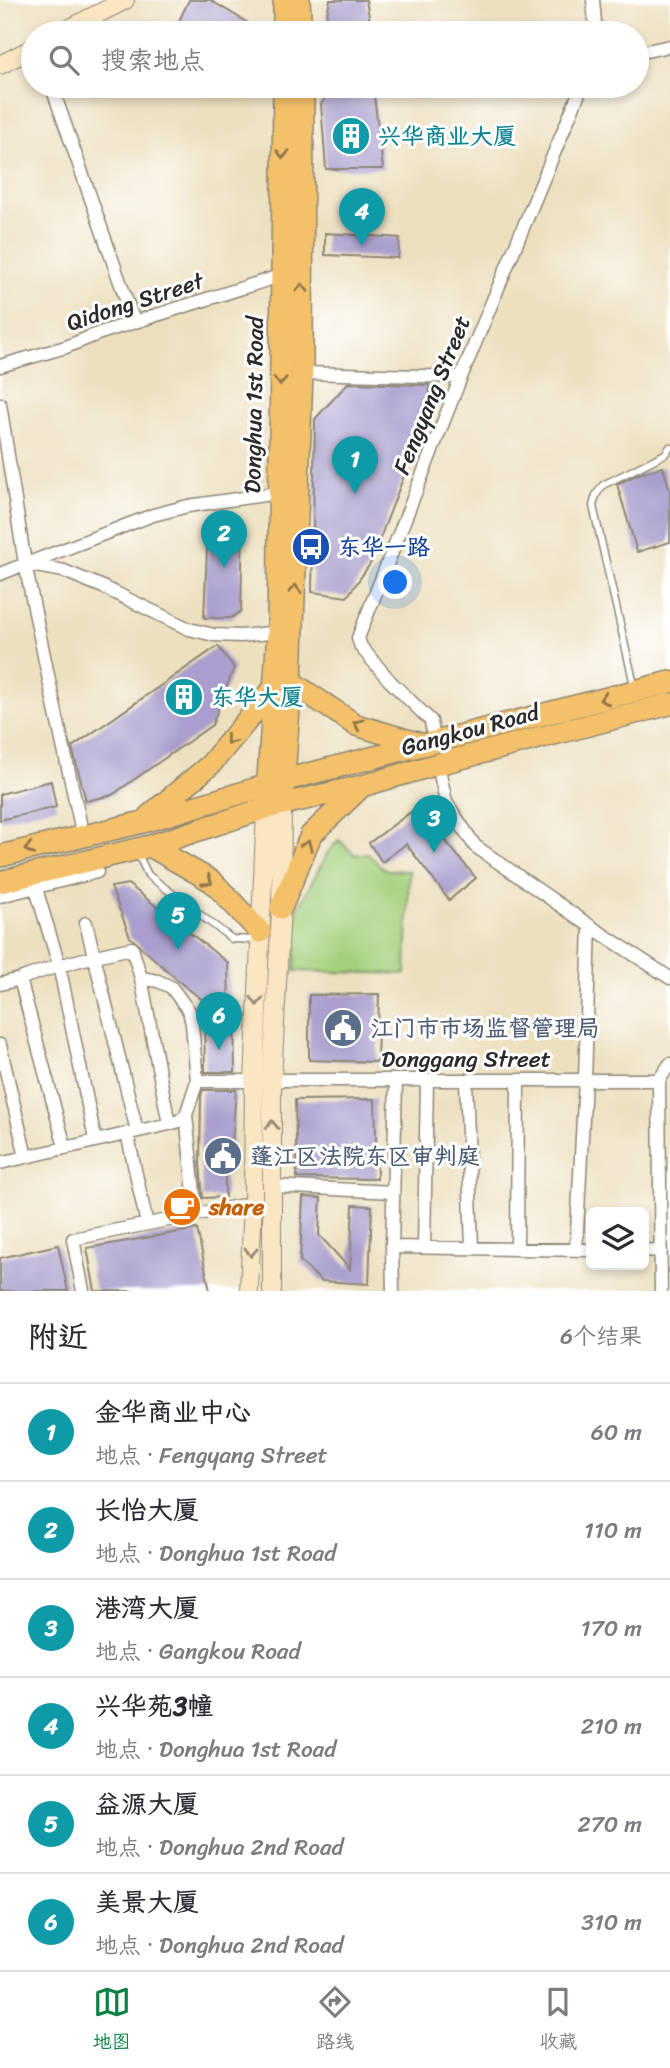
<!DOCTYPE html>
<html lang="zh">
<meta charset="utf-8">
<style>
body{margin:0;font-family:Sriracha,"LXGW WenKai TC",sans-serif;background:#f2f2f3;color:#2b2b33}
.controls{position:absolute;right:21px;bottom:21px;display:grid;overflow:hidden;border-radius:10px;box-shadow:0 4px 10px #0003}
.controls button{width:63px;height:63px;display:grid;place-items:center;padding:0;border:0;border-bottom:2px solid #e1e1e2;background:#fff;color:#2b2b33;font:35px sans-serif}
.you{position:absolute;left:396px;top:583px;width:24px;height:24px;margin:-18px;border:5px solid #fff;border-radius:50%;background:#1a73e8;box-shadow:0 0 0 10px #1a73e833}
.badge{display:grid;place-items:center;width:46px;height:46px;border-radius:50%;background:#0b8043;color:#fff;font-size:23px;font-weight:700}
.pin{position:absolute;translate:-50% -58px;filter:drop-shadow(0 2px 4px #0008)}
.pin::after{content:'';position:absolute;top:37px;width:24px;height:21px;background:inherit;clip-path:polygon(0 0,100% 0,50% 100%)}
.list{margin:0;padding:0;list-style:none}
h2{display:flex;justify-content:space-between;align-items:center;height:91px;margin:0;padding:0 28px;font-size:30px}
h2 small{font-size:23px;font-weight:400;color:#7c7c81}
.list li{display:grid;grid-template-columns:46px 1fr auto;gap:21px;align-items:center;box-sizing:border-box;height:98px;padding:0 28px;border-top:2px solid #e1e1e2}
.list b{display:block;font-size:26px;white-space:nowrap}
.list p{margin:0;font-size:23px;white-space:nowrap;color:#7c7c81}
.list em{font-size:23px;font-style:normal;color:#7c7c81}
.icon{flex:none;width:38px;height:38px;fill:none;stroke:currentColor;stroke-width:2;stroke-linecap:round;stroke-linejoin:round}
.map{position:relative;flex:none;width:670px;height:1291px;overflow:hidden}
.search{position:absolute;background:#fff;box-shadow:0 4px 10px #0003;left:21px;right:21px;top:21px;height:77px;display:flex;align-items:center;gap:18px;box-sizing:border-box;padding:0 24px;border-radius:38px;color:#7c7c81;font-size:26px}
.sheet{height:679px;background:#fff}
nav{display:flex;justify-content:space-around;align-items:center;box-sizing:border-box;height:98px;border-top:2px solid #e1e1e2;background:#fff;font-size:19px;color:#7c7c81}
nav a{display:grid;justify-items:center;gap:4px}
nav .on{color:#0b8043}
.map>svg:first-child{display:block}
.green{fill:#a4d07d;stroke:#687e54;stroke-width:2}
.building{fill:#a99ecd}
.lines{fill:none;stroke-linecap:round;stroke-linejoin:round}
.lane-casing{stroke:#8c8675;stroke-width:9}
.street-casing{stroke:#8c8675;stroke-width:15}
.secondary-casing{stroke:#8c8675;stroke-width:20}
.primary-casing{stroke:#8c8675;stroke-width:24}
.lane{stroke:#fff;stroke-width:6}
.street{stroke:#fff;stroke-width:12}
.secondary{stroke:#fbe6c3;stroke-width:18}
.primary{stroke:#f4c16a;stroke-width:21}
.oneway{stroke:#90764a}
.oneway2{stroke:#938877}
.labels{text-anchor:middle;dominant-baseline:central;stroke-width:6;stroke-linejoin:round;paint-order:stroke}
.culture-label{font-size:23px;font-weight:bold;fill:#0d838f;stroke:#fff;text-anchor:start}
.street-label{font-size:23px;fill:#2b2b2b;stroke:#fff}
.transit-label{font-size:23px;font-weight:bold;fill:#164399;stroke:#fff;text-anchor:start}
.service-label{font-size:23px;font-weight:bold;fill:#4e5e75;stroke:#fff;text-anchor:start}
.food-label{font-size:23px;font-weight:bold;fill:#c56008;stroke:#fff;text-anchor:start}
</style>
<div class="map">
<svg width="670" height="1291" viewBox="0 0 670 1291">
<rect width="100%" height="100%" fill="#fff"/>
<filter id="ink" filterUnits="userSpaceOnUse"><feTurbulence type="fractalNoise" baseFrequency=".0143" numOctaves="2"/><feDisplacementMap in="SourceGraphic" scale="14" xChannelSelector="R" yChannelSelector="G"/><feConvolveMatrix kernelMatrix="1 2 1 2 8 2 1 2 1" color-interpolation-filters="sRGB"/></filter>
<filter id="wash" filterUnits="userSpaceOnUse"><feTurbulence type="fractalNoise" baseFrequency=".00686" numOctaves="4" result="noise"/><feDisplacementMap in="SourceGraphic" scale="28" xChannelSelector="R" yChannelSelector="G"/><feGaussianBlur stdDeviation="1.57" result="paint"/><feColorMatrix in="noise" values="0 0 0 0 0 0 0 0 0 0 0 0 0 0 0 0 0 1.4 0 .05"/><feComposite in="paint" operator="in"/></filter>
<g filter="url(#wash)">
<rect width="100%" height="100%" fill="#ede0bf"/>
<path class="green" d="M339 840 355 855 367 853 385 870 409 871 406 974 295 971 297 910 328 852Z"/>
<g id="blocks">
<path class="building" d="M189 0H210L248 23 254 33H191L177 25Z
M330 0H366L372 33H323Z
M373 87 383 169H326L321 104 329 92Z
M325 233 400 238 398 258 325 255Z
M348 383 429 385 431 399 424 424 370 564 347 597 312 592 315 419Z
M663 467 670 491V542L637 552 617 484 638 474Z
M243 523 241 611 231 618H204L208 525Z
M218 646 234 668 212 725 112 795 86 801 72 747Z
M51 781 56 807 0 820V794Z
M415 809 422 812 476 878 449 900 406 844 382 862 369 843Z
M128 884 228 963 229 1014H234L235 1072H205L204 1017 222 1015 182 984 130 937 111 887Z
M379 994 377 1062 309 1060V995Z
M203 1090H236L230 1174H225V1197L203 1198 200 1164 201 1096Z
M375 1099 377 1179 297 1178 295 1100Z
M303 1197 321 1198 319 1235 350 1269 353 1205 372 1206 369 1284 321 1281 300 1261Z
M197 1229 210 1291H95L87 1248Z
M58 1245 68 1291H0V1258Z"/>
</g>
</g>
<g filter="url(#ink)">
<use href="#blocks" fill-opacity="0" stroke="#8c8675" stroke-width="2"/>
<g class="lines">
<g class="lane-casing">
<path id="lane" d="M635 689 593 506 596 495 603 485 665 454 670 447
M137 852 148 875 232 939 258 940"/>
</g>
<g class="street-casing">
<path id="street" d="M593 0 596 33
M637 53 670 46
M54 93 134 322
M0 366 66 347 100 333 283 275
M302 373 461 377
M0 404 25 564 55 709 83 836
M26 564 153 515 188 506 278 493
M0 574 25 564 64 571 103 587 189 629 214 635 241 636 278 632
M434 742 431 721 390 681 361 647 358 638 461 377 582 86
M438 764 446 802 475 846 590 926 670 978
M36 889 59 965 95 1139
M0 896 97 872
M86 923 137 1131
M0 984 20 979
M0 1045 26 1157
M272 1080H659
M396 1080 392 1247 591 1250
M466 1080 472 1248
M197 1081H254
M186 1115 196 1213
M127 1133 147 1224
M65 1147 20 979C57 965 93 956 132 948L141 978 169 1124
M0 1163 169 1124 179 1121 186 1115 197 1081 192 1024 189 1011 171 987 158 981 141 978
M272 1186 393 1192
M392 1247 393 1291
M424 1247 427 1080
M517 1249 518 1080
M576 1250 585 1080 590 926
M644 1250 661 1251
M83 1291 73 1239 253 1203
M661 1291 659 1080 670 1064"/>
</g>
<g class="secondary-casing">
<path id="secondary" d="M61 33 125 0
M0 65 33 48
M249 1291 253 1203 254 1081 266 808
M272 1291V1080L281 908 282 804"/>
</g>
<g class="primary-casing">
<path id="primary" d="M299 0 301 33
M284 33V0
M291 682 356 725 421 744
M282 804 291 682 302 373 303 86
M266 808 278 632 284 86
M149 816 210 765 274 688
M150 846 213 882 260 932
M0 856 143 822 285 780 670 682
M0 882 150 846 266 808 362 786 438 764 670 704
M281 908 311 835 361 787"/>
</g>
<use href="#lane" class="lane"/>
<use href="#street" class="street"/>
<use href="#secondary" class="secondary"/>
<use href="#primary" class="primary"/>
</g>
<defs><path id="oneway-chevron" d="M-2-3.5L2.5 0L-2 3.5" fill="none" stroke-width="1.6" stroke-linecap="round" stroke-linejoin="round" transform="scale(1.75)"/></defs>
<g class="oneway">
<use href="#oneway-chevron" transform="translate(283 154) rotate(90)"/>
<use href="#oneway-chevron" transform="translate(302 288) rotate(-90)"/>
<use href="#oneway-chevron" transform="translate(280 381) rotate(91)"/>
<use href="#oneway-chevron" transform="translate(295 589) rotate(-88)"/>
<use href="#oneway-chevron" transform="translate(604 699) rotate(166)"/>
<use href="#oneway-chevron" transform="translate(358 724) rotate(-156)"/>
<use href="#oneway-chevron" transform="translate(230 740) rotate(130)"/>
<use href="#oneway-chevron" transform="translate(307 845) rotate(-66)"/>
<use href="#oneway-chevron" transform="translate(29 849) rotate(166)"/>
<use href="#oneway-chevron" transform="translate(208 881) rotate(35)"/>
</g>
<g class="oneway2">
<use href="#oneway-chevron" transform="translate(257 1001) rotate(92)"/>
<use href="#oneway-chevron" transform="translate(272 1125) rotate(-90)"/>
<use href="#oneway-chevron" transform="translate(251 1252) rotate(93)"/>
</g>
</g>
<defs>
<g id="building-disc" transform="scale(2.0125)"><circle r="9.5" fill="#0f9aa8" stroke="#fff"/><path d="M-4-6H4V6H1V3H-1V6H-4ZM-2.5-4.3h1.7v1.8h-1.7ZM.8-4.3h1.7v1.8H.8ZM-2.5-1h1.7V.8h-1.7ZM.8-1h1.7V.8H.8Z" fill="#fff"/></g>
<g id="bus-disc" transform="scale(2.0125)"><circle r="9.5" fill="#1a4fb4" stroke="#fff"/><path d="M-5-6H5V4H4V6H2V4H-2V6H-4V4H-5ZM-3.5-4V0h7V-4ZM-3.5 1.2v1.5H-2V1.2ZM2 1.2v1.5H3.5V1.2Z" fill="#fff"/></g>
<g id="civic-disc" transform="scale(2.0125)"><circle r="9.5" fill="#5c6f8a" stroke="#fff"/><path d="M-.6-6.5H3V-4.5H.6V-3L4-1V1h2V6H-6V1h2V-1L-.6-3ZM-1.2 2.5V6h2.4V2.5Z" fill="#fff"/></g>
<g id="cafe-disc" transform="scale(2.0125)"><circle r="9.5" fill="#e8710a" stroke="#fff"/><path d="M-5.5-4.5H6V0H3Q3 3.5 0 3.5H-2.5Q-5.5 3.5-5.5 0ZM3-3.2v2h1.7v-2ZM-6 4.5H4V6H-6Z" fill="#fff"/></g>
</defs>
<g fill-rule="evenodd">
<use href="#building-disc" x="351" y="136"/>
<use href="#bus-disc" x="311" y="547"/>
<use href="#building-disc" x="184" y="697"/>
<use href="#civic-disc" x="343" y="1028"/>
<use href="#civic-disc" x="223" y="1156"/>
<use href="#cafe-disc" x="182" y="1207"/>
</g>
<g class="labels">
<g class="culture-label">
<text x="378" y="136">兴华商业大厦</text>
<text x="211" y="697">东华大厦</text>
</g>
<g class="street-label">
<text transform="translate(135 302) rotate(-18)">Qidong Street</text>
<text transform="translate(432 395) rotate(-68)">Fengyang Street</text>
<text transform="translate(254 405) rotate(-89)">Donghua 1st Road</text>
<text transform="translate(470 730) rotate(-15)">Gangkou Road</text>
<text x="466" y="1059">Donggang Street</text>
</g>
<g class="transit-label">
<text x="338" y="547">东华一路</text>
</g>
<g class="service-label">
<text x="370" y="1028">江门市市场监督管理局</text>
<text x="250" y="1156">蓬江区法院东区审判庭</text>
</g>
<g class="food-label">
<text x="209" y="1207">share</text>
</g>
</g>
</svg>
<div class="controls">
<button><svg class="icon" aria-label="layers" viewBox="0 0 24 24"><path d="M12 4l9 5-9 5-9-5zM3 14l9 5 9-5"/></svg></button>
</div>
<div class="you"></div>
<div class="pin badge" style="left:355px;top:494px;background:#0f9aa8">1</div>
<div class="pin badge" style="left:224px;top:568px;background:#0f9aa8">2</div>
<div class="pin badge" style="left:434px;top:853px;background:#0f9aa8">3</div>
<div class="pin badge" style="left:362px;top:246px;background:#0f9aa8">4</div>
<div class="pin badge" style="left:178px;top:950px;background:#0f9aa8">5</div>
<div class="pin badge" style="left:219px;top:1050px;background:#0f9aa8">6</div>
<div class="search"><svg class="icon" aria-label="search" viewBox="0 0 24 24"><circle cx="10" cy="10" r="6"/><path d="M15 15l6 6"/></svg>搜索地点</div>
</div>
<section class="sheet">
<h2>附近<small>6个结果</small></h2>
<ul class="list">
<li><span class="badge" style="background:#0f9aa8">1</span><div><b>金华商业中心</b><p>地点 · Fengyang Street</p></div><em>60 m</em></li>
<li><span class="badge" style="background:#0f9aa8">2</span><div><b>长怡大厦</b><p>地点 · Donghua 1st Road</p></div><em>110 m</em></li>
<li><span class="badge" style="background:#0f9aa8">3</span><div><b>港湾大厦</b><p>地点 · Gangkou Road</p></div><em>170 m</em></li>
<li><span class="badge" style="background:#0f9aa8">4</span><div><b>兴华苑3幢</b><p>地点 · Donghua 1st Road</p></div><em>210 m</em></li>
<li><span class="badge" style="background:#0f9aa8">5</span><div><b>益源大厦</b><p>地点 · Donghua 2nd Road</p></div><em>270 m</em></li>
<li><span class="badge" style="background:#0f9aa8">6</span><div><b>美景大厦</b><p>地点 · Donghua 2nd Road</p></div><em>310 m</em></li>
</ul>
</section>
<nav>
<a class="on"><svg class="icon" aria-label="map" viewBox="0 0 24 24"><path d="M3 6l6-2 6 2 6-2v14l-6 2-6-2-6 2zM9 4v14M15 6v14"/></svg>地图</a>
<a><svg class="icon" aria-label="directions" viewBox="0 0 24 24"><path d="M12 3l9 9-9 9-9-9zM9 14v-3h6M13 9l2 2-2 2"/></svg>路线</a>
<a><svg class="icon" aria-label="saved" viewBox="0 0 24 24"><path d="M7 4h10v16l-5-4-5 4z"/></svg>收藏</a>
</nav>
